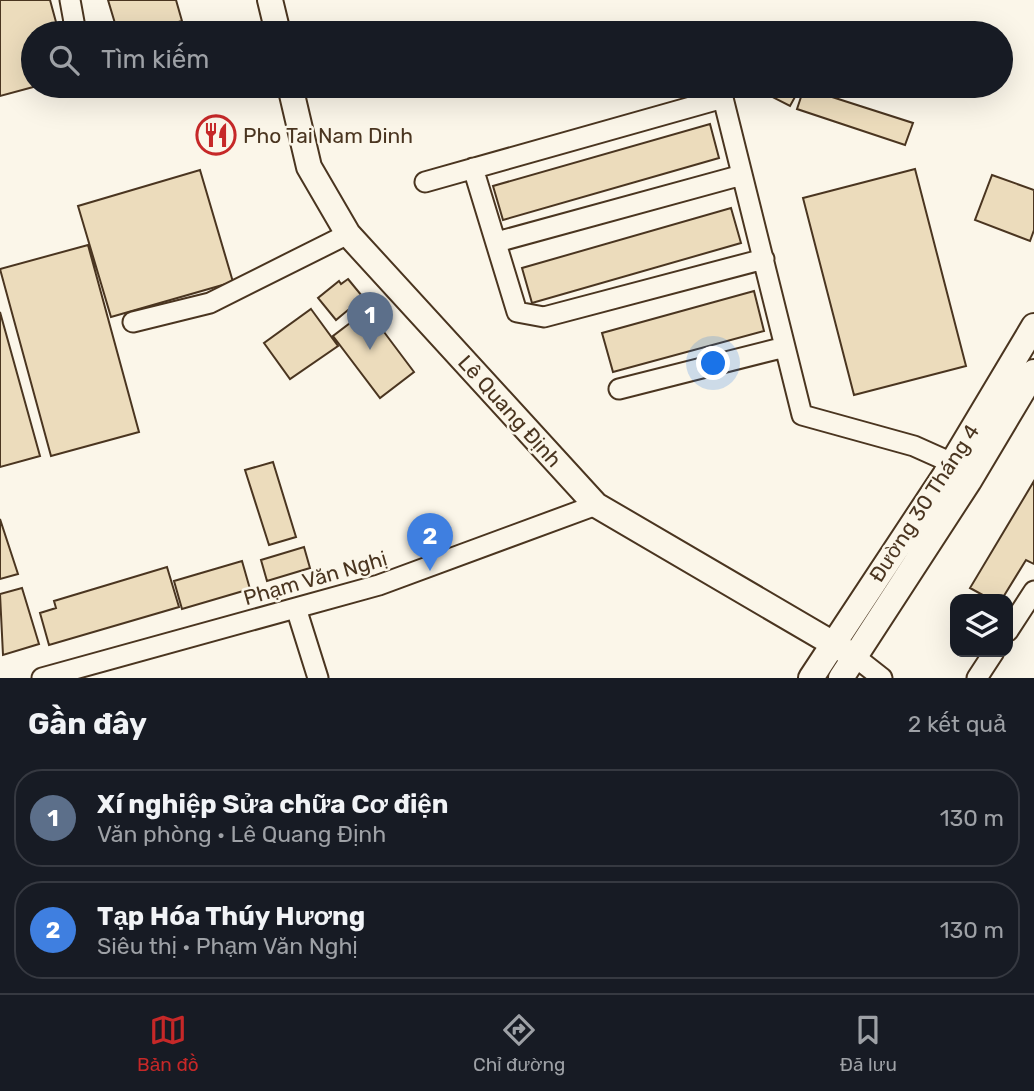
<!DOCTYPE html>
<html lang="vi">
<meta charset="utf-8">
<style>
body{margin:0;font-family:Rubik,sans-serif;background:#20242c;color:#f1f3f6}
.controls{position:absolute;right:21px;bottom:21px;display:grid;overflow:hidden;border-radius:14px;box-shadow:0 7px 28px #0002}
.controls button{width:63px;height:63px;display:grid;place-items:center;padding:0;border:0;border-bottom:2px solid #363941;background:#171b24;color:#f1f3f6;font:35px sans-serif}
.you{position:absolute;left:714px;top:364px;width:24px;height:24px;margin:-18px;border:5px solid #fff;border-radius:50%;background:#1a73e8;box-shadow:0 0 0 10px #1a73e833}
.badge{display:grid;place-items:center;width:46px;height:46px;border-radius:50%;background:#c62828;color:#fff;font-size:23px;font-weight:700}
.pin{position:absolute;translate:-50% -58px;filter:drop-shadow(0 2px 4px #0008)}
.pin::after{content:'';position:absolute;top:37px;width:24px;height:21px;background:inherit;clip-path:polygon(0 0,100% 0,50% 100%)}
.list{margin:0;padding:0;list-style:none}
h2{display:flex;justify-content:space-between;align-items:center;height:91px;margin:0;padding:0 28px;font-size:30px}
h2 small{font-size:23px;font-weight:400;color:#9ea1a6}
.list li{display:grid;grid-template-columns:46px 1fr auto;gap:21px;align-items:center;box-sizing:border-box;height:98px;margin:0 14px 14px;padding:0 14px;border:2px solid #363941;border-radius:28px}
.list b{display:block;font-size:26px;white-space:nowrap}
.list p{margin:0;font-size:23px;white-space:nowrap;color:#9ea1a6}
.list em{font-size:23px;font-style:normal;color:#9ea1a6}
.icon{flex:none;width:38px;height:38px;fill:none;stroke:currentColor;stroke-width:2;stroke-linecap:round;stroke-linejoin:round}
.map{position:relative;flex:none;width:1034px;height:678px;overflow:hidden}
.search{position:absolute;background:#171b24;box-shadow:0 7px 28px #0002;left:21px;right:21px;top:21px;height:77px;display:flex;align-items:center;gap:18px;box-sizing:border-box;padding:0 24px;border-radius:38px;color:#9ea1a6;font-size:26px}
.sheet{height:315px;background:#171b24}
nav{display:flex;justify-content:space-around;align-items:center;box-sizing:border-box;height:98px;border-top:2px solid #363941;background:#171b24;font-size:19px;color:#9ea1a6}
nav a{display:grid;justify-items:center;gap:4px}
nav .on{color:#c62828}
.map>svg:first-child{display:block}
.building{fill:#ecdcbc;stroke:#4a3520;stroke-width:2}
.lines{fill:none;stroke-linecap:round;stroke-linejoin:round}
.minor-casing{stroke:#4a3520;stroke-width:23}
.major-casing{stroke:#4a3520;stroke-width:28}
.minor{stroke:#fbf6e9;stroke-width:19}
.major{stroke:#fbf6e9;stroke-width:24}
.labels{text-anchor:middle;dominant-baseline:central;stroke-width:5;stroke-linejoin:round;paint-order:stroke}
.poi-label{font-size:21px;fill:#4a3520;stroke:#fbf6e9;text-anchor:start}
.street-label{font-size:21px;fill:#4a3520;stroke:#fbf6e9}
</style>
<div class="map">
<svg width="1034" height="678" viewBox="0 0 1034 678">
<rect width="100%" height="100%" fill="#fbf6e9"/>
<path class="building" d="M0 0H50L59 33H33V86H37L0 96Z
M108 0H176L182 21 142 32 139 24 117 30Z
M751 86H801L790 106Z
M804 88 913 123 905 145 797 109Z
M710 124 719 158 503 220 493 186Z
M915 169 966 366 854 395 803 198Z
M200 170 233 282 111 317 78 206Z
M992 175 1034 190V230L1030 241 975 220Z
M731 208 741 243 532 303 522 268Z
M88 245 139 432 51 456 0 269Z
M348 279 367 302 352 314 348 310 336 320 318 298 339 281 341 284Z
M754 291 764 331 613 372 602 333Z
M311 309 338 346 290 379 264 343Z
M0 312 40 456 0 467Z
M358 317 368 331 378 324 414 372 380 398 333 336Z
M273 462 296 537 269 545 245 470Z
M1034 481V564L1026 560 1002 599H990L970 588Z
M0 519 18 574 0 579Z
M304 547 310 568 267 581 261 560Z
M242 561 250 589 182 609 174 581Z
M167 567 179 607 49 645 40 613 56 608 54 601Z
M22 588 39 644 3 655 0 594Z"/>
<g class="lines">
<g class="minor-casing">
<path id="minor" d="M70 0 76 33
M473 168 517 312 544 317 764 259
M425 182 723 98 802 415 914 446 952 463
M497 242 742 175
M133 322 210 303 348 234
M619 389 785 347
M296 608 318 678
M1008 631 1034 591
M854 656 882 678
M42 678 379 585 596 505
M977 678 994 652"/>
</g>
<g class="major-casing">
<path id="major" d="M270 0 278 33
M290 86 309 167 348 234 596 505 854 656
M811 678 945 475 1034 326
M841 678 969 481 1034 372"/>
</g>
<use href="#minor" class="minor"/>
<use href="#major" class="major"/>
</g>
<defs>
<g id="restaurant-ring" transform="scale(2.0125)"><circle r="9.5" fill="#fbf6e9" stroke="#c62828" stroke-width="1.5"/><path d="M-5-6h1v4h1v-4h1v4h1v-4h1v5L-1.5 .5V6h-2V.5L-5-1ZM5-6V6H3V1.5H1.5Q1.5-4 5-6Z" fill="#c62828"/></g>
</defs>
<g fill-rule="evenodd">
<use href="#restaurant-ring" x="216" y="135"/>
</g>
<g class="labels">
<g class="poi-label">
<text x="243" y="135">Pho Tai Nam Dinh</text>
</g>
<g class="street-label">
<text transform="translate(510 411) rotate(48)">Lê Quang Định</text>
<text transform="translate(924 503) rotate(-57)">Đường 30 Tháng 4</text>
<text transform="translate(315 578) rotate(-16)">Phạm Văn Nghị</text>
</g>
</g>
</svg>
<div class="controls">
<button><svg class="icon" aria-label="layers" viewBox="0 0 24 24"><path d="M12 4l9 5-9 5-9-5zM3 14l9 5 9-5"/></svg></button>
</div>
<div class="you"></div>
<div class="pin badge" style="left:370px;top:350px;background:#5c6f8a">1</div>
<div class="pin badge" style="left:430px;top:571px;background:#3f7fe0">2</div>
<div class="search"><svg class="icon" aria-label="search" viewBox="0 0 24 24"><circle cx="10" cy="10" r="6"/><path d="M15 15l6 6"/></svg>Tìm kiếm</div>
</div>
<section class="sheet">
<h2>Gần đây<small>2 kết quả</small></h2>
<ul class="list">
<li><span class="badge" style="background:#5c6f8a">1</span><div><b>Xí nghiệp Sửa chữa Cơ điện</b><p>Văn phòng · Lê Quang Định</p></div><em>130 m</em></li>
<li><span class="badge" style="background:#3f7fe0">2</span><div><b>Tạp Hóa Thúy Hương</b><p>Siêu thị · Phạm Văn Nghị</p></div><em>130 m</em></li>
</ul>
</section>
<nav>
<a class="on"><svg class="icon" aria-label="map" viewBox="0 0 24 24"><path d="M3 6l6-2 6 2 6-2v14l-6 2-6-2-6 2zM9 4v14M15 6v14"/></svg>Bản đồ</a>
<a><svg class="icon" aria-label="directions" viewBox="0 0 24 24"><path d="M12 3l9 9-9 9-9-9zM9 14v-3h6M13 9l2 2-2 2"/></svg>Chỉ đường</a>
<a><svg class="icon" aria-label="saved" viewBox="0 0 24 24"><path d="M7 4h10v16l-5-4-5 4z"/></svg>Đã lưu</a>
</nav>
